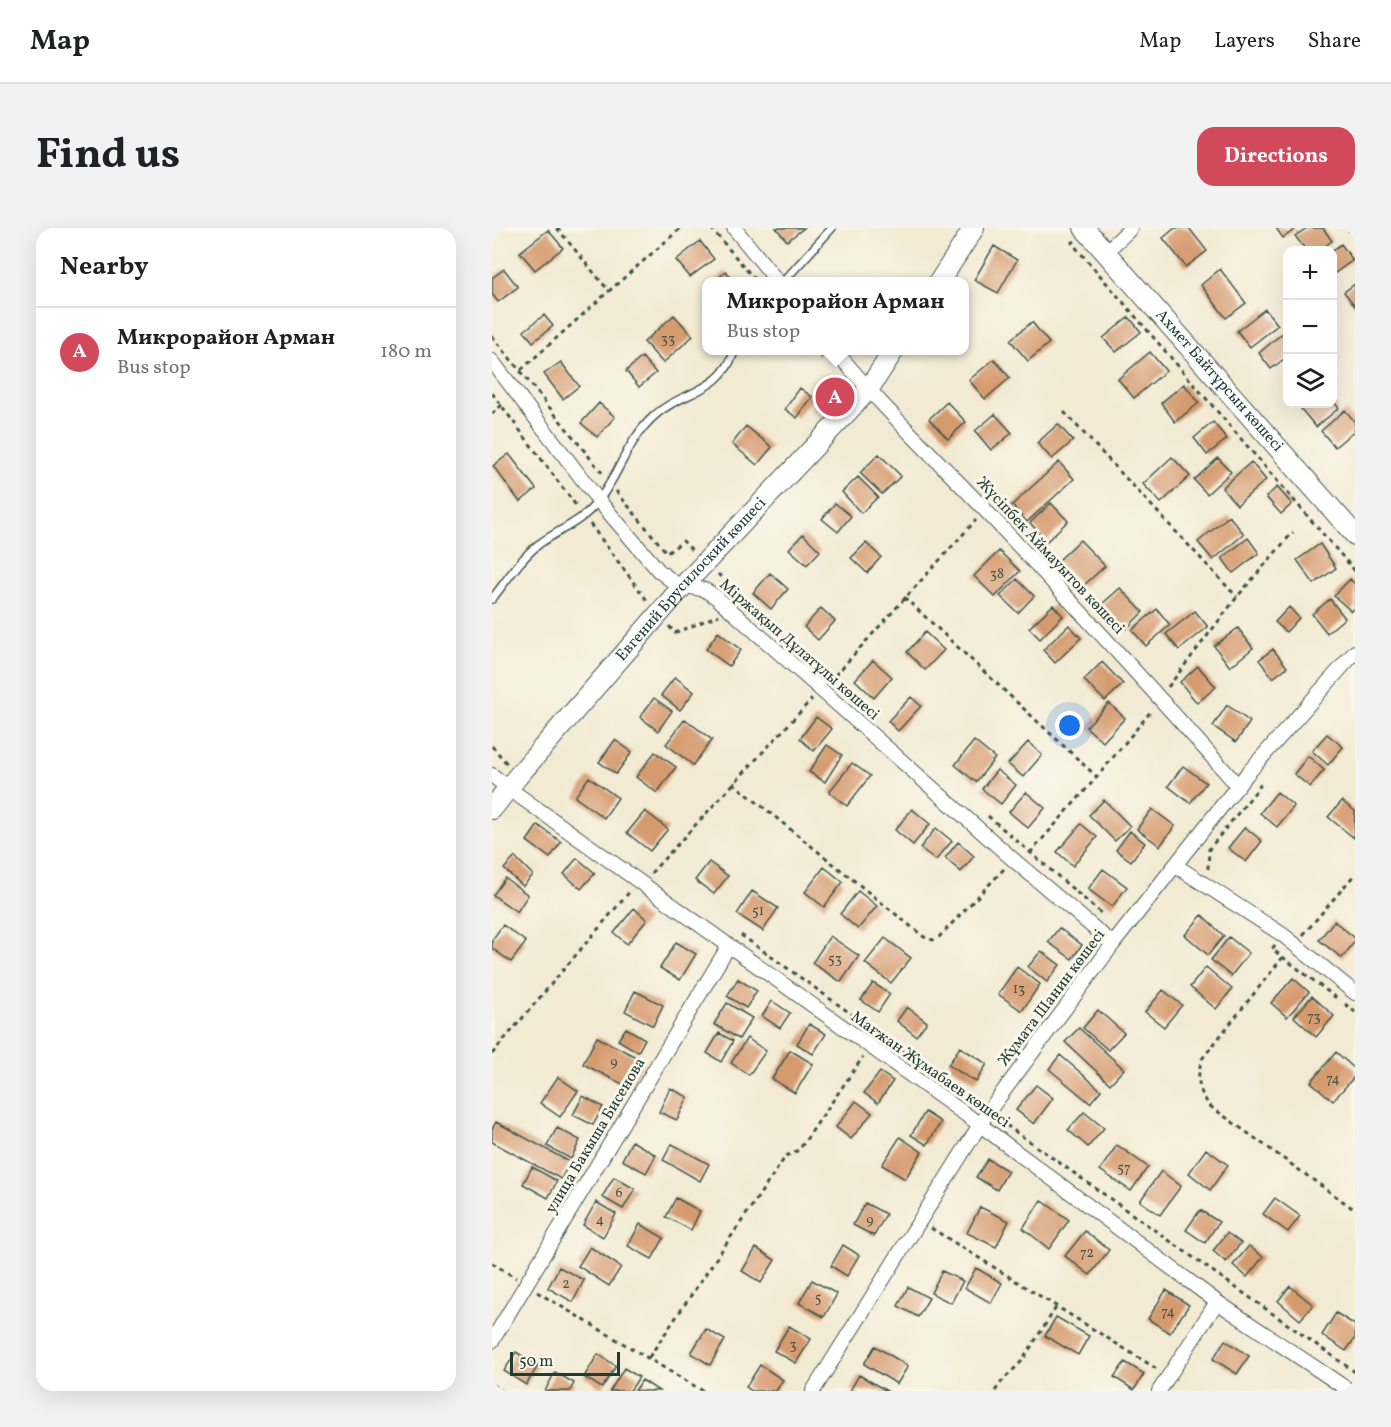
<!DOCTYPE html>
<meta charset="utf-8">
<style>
body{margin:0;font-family:Vollkorn,serif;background:#f2f2f2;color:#202124}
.controls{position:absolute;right:18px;top:18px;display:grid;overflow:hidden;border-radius:12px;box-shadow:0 6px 24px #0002}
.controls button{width:54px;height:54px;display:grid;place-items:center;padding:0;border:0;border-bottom:2px solid #e0e0e0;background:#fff;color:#202124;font:30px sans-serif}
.scale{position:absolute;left:18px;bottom:15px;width:110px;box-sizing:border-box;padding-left:6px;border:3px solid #1f3d34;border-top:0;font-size:16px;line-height:21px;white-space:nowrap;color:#1f3d34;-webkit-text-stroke:4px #fbf7ec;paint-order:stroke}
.you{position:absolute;left:578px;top:498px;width:21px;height:21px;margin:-15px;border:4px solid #fff;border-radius:50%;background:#1a73e8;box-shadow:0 0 0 9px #1a73e833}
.badge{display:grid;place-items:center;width:39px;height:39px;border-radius:50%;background:#d1495b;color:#fff;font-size:20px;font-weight:700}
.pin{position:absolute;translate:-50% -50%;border:3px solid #fff;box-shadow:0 2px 6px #0006}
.popup{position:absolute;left:210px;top:49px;width:267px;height:78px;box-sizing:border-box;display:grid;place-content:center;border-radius:12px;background:#fff;filter:drop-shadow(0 2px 4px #0005);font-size:20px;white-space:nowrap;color:#757577}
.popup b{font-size:22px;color:#202124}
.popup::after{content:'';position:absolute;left:50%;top:100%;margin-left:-12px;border:12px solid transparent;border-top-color:#fff}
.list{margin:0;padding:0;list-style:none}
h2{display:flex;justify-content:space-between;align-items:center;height:78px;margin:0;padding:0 24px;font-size:26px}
h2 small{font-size:20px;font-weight:400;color:#757577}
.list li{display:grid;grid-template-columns:39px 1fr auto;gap:18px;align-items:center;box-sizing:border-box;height:90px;padding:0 24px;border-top:2px solid #e0e0e0}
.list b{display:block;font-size:22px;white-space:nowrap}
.list p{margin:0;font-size:20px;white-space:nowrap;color:#757577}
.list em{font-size:20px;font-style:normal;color:#757577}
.icon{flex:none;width:33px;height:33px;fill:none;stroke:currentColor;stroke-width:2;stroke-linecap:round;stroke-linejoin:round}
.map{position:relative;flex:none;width:863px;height:1163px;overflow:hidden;border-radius:18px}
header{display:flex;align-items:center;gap:36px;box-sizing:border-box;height:84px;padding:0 30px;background:#fff;border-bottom:2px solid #e0e0e0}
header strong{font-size:28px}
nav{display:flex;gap:33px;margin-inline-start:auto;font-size:21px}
.intro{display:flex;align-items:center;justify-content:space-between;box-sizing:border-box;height:144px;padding:0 36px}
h1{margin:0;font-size:42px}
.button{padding:15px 27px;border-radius:18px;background:#d1495b;color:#fff;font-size:21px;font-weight:700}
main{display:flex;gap:36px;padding:0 36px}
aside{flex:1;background:#fff;border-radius:18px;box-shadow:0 6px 24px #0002}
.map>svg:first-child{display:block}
.building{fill:#d59a6e}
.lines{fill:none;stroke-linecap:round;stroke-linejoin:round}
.lane-casing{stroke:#3f574c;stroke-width:10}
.street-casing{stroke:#3f574c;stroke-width:16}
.secondary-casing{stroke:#3f574c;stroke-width:22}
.path{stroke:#3f574c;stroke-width:3;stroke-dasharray:4.5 4.5;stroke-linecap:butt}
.lane{stroke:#fff;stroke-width:7}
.street{stroke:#fff;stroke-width:14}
.secondary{stroke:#fff;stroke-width:20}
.labels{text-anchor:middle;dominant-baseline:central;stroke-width:6;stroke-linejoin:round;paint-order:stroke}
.number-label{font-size:14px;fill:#4c5442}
.street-label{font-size:16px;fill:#1f3d34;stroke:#fbf7ec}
</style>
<header>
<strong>Map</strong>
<nav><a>Map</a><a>Layers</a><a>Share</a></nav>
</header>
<div class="intro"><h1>Find us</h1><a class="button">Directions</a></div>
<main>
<aside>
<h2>Nearby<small></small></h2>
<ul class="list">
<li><span class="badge">A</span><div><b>Микрорайон Арман</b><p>Bus stop</p></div><em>180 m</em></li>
</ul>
</aside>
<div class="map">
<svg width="863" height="1163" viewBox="0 0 863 1163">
<rect width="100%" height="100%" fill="#fbf7ec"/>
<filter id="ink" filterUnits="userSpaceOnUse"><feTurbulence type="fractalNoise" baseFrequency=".0167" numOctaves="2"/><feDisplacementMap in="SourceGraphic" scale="12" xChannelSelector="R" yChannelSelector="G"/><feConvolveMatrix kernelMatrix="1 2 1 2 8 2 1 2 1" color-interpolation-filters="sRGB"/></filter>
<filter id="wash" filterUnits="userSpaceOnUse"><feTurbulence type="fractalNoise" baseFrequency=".008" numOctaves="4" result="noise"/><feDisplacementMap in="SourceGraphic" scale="24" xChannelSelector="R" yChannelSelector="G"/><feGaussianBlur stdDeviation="1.35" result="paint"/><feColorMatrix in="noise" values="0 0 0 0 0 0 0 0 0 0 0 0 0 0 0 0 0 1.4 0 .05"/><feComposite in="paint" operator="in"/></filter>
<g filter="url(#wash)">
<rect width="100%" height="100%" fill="#f2ead2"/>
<g id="blocks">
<path class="building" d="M284 0H312L295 13Z
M683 0H697L715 23 694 39 671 10Z
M784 0H805L791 10Z
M815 0H831L840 13 827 22H814L803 8Z
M56 2 71 20 43 42 28 24Z
M208 13 222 31 198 49 184 32Z
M849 16 861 32 840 47V23Z
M502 18 525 32 506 65 482 52Z
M12 41 26 59 6 74 0 66V50Z
M728 41 754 75 734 90 709 57Z
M234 43 242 54H222Z
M863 56V78L852 64Z
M773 81 786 97 758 119 745 103Z
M52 87 61 98 41 114 32 103Z
M182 87 201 108 171 135 152 114Z
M637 89 649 104 624 124 611 110Z
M540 94 557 115 536 133 518 112Z
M792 104 796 109V128L779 141 767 125Z
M658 124 674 143 642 170 626 151Z
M150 129 164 145 147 159 134 143Z
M502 131 518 150 493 171 477 152Z
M69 134 87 158 71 171 52 146Z
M692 156 707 175 683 194 669 175Z
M308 160 320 169 305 190 293 181Z
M840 172 847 180 824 199 809 181 815 176H840Z
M455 174 474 194 456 211 437 191Z
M107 175 123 189 105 209 89 195Z
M853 182 863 194V202L843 219 829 203Z
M503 186 520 205 499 222 483 203Z
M721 194 735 211 715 227 702 210Z
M566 196 581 213 560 231 545 215Z
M254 198 280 219 265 237 240 216Z
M17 226 44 261 28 274 1 238Z
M387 226 409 248 390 266 368 245Z
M680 229 698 248 669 275 651 256Z
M726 230 739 244 715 266 702 252Z
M567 234 582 251 535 294 520 277Z
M759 234 774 252 745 277 730 260Z
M366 249 386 269 369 285 350 264Z
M785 259 800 276 789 286 774 269Z
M343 275 359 288 346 304 330 291Z
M559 275 576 293 555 313 538 295Z
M737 288 752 306 721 332 706 314Z
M311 306 328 323 315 337 297 321Z
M756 310 767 325 741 345 730 330Z
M588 312 613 338 590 359 566 333Z
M374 315 389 329 375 345 359 330Z
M828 316 844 340 822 356 805 332Z
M507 323 528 343 503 369 482 348Z
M278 345 296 361 279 381 261 365Z
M525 351 542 368 526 385 508 368Z
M858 351 863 356V379L859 383 842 368Z
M628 360 651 384 634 401 610 376Z
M838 371 853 390 835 405 820 386Z
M561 377 571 388 548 411 537 400Z
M797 379 807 390 794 404 783 394Z
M329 380 343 393 326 412 312 399Z
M665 381 678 397 654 418 640 402Z
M703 383 716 399 687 422 674 406Z
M577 397 589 410 563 435 551 422Z
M746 400 761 420 738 439 722 418Z
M226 404 249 422 237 438 214 421Z
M433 404 452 422 433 442 415 424Z
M781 421 795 439 781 450 767 432Z
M381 432 400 449 382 470 363 452Z
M610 434 631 456 613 473 592 452Z
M706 438 724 459 705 475 688 454Z
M183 449 202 464 188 482 169 467Z
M419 469 429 478 406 503 396 493Z
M162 470 180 483 166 503 148 489Z
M617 475 633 490 611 514 594 499Z
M735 477 758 494 744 514 721 498Z
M324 489 340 501 322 523 308 511Z
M193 491 220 512 201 537 174 516Z
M835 506 851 519 836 537 820 523Z
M123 512 140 524 124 546 107 534Z
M482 513 503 530 484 554 463 537Z
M536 514 550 527 531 549 516 536Z
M335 517 350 527 333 554 317 544Z
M163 524 184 539 165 565 144 549Z
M816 528 832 542 818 559 802 546Z
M360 535 378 548 355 578 337 564Z
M691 538 714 555 698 575 676 558Z
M505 542 524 557 509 576 490 561Z
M97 549 126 570 112 590 83 569Z
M534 564 553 580 536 600 517 584Z
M785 564 802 578 785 599 768 585Z
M612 572 638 598 623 613 597 587Z
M850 573 863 583 862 610 836 589Z
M420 581 438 596 421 617 403 602Z
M660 581 683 598 668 618 645 601Z
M153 583 176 601 158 623 135 605Z
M589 596 605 609 581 638 565 624Z
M46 597 69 614 58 630 35 613Z
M753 599 770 613 754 634 736 620Z
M444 600 460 613 444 632 428 620Z
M638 603 653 615 639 633 624 622Z
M466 614 482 628 469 644 453 630Z
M23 629 41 647 31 658 12 641Z
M85 630 103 645 89 661 72 646Z
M217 634 236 648 222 666 203 652Z
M332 639 351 654 332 679 313 664Z
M611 641 635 659 620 679 596 661Z
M13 650 36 667 25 684 1 667Z
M260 663 286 680 271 703 245 686Z
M366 663 385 678 366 701 348 686Z
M142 680 155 692 135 716 122 705Z
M710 687 732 708 716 727 693 707Z
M842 693 863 710V713L850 730 827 712Z
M11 697 34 714 19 734 0 720V712Z
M567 700 590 717 580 731 556 714Z
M338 708 367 728 349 754 320 735Z
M737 709 757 725 739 748 719 732Z
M393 710 419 730 399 755 373 735Z
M184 714 204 726 188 752 168 740Z
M549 723 568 737 555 754 536 739Z
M525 739 548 756 530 783 506 766Z
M714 739 740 761 724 781 698 759Z
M801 750 817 764 795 789 779 775Z
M246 751 265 763 254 780 235 768Z
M381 755 398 766 386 784 369 772Z
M671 762 690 777 672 799 653 784Z
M143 763 171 777 161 798 133 783Z
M820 768 842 788 824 809 802 789Z
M280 773 298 785 288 800 270 788Z
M235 775 260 790 247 811 222 796Z
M415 779 435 794 424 808 405 793Z
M606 782 632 805 616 822 591 800Z
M317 796 334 806 321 826 305 816Z
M134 800 153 811 146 824 126 812Z
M587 800 632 841 618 856 573 814Z
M227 805 241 813 229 834 215 825Z
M105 809 152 833 138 860 91 836Z
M255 810 274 823 257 847 239 835Z
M468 819 495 836 484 854 456 837Z
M298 822 321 836 303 865 280 851Z
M844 824 863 841V848L841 873 819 854Z
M568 827 609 862 598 875 557 841Z
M388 844 401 853 386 875 372 865Z
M66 849 86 863 68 889 48 875Z
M544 857 561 870 542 896 524 882Z
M178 860 196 869 185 892 167 884Z
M91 868 111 879 101 897 81 887Z
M364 873 380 885 359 911 344 899Z
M433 884 449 894 435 917 419 907Z
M592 884 612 900 596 919 576 902Z
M4 894 78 934 69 951 0 914V901Z
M65 900 88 912 79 931 55 918Z
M408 909 430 924 413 951 390 937Z
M140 913 164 927 154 945 130 932Z
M180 916 217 936 208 953 171 932Z
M625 917 656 939 639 963 608 942Z
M714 921 736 937 718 962 697 945Z
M496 931 516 943 505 962 484 949Z
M40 939 65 953 56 970 31 956Z
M669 943 689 958 668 987 648 973Z
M122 949 143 961 131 981 110 969Z
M184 970 208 983 199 1002 174 989Z
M783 970 808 988 796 1004 771 986Z
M549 972 577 992 557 1021 531 1000Z
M104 974 124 986 111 1009 91 997Z
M373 975 394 986 382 1008 361 997Z
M488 979 517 993 504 1019 475 1005Z
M708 982 727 994 713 1015 694 1002Z
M148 996 172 1010 160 1031 136 1018Z
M593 1003 617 1022 598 1047 573 1028Z
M735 1005 749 1015 734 1034 721 1023Z
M351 1017 367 1027 355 1048 339 1038Z
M757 1018 771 1029 755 1049 741 1037Z
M98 1019 129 1039 117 1058 86 1038Z
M264 1020 283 1032 269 1055 250 1043Z
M67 1039 92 1052 81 1074 56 1060Z
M484 1040 510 1055 499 1075 473 1060Z
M450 1043 471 1053 459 1075 439 1065Z
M320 1052 345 1066 332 1089 307 1075Z
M798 1058 821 1077 808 1092 786 1073Z
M416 1059 437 1070 426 1089 406 1078Z
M674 1062 697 1077 678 1105 656 1091Z
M844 1085 863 1097V1110L854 1123 830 1107Z
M564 1089 597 1108 586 1127 553 1108Z
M297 1098 319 1111 304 1135 282 1123Z
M214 1101 233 1112 218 1137 199 1125Z
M733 1112 757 1128 745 1146 721 1131Z
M383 1118 416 1138 405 1156 372 1136Z
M24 1124 46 1138 34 1157 12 1143Z
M106 1126 124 1138 110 1160 92 1149Z
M633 1134 652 1146 642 1162 622 1149Z
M268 1137 291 1152 284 1163H260L254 1159Z
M132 1140 147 1149 138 1163H118Z
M63 1144 82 1155 78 1163H53Z
M367 1147 395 1163H358Z
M150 1152 167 1163H143Z"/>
</g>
</g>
<g filter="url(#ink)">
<use href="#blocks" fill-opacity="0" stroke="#3f574c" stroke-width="1.5"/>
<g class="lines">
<g class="lane-casing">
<path id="lane" d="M291 54 340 0
M0 371C15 352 28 331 47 316 68 301 90 294 106 273 127 247 135 213 161 189 189 162 228 167 243 122"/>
</g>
<g class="street-casing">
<path id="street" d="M242 0 286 54
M613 25 639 0
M343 122C390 180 444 230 495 284 580 374 664 465 746 558
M0 133 107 273 167 343 184 356 213 362 224 369 524 634 621 716
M0 547 16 560 487 896 725 1074 858 1163
M684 638 791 707 863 765
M0 1113 236 719
M321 1163 496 884 621 716 755 546 863 424
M667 1163 725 1074"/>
</g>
<g class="secondary-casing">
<g id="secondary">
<path id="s1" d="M592 0 863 307"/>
<path d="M447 54 482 0"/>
<path id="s2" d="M0 581 26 548 191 358 376 162 402 122"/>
</g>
</g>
<path class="path" d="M65 0 117 63 189 0
M219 0 265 54
M855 0 863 10
M583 13 580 15 863 343
M0 108 111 246
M324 122 330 130
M29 142 117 63
M0 165 85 279
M572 184 745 369
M0 186 10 177
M124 263 175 325 191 313 201 323
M98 296 157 375
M226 346 268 387
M412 369 605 549
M177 398 183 405 227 387
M337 454 484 292
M676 459 745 369 801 304
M0 518 16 537
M241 555 432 709 441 712 447 709 512 641
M496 588 611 687
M538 625 605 549 660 482
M716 641 717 621 768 558 764 554
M159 645 320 471
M249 707 446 848
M811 707 863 646
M783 717 780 721 847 772
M791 729 710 831C704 850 706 863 718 878L863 982
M853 776 863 784
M0 826 139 662
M507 892 863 1144
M439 1000 665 1141
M0 1035 24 1050
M45 1064 211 1163
M157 1129 294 928 307 922 371 829
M0 1157 10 1163
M503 1163 511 1152 530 1133 565 1078"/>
<use href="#lane" class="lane"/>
<use href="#street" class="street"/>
<use href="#secondary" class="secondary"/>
</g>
</g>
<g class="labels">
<g class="number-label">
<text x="176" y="111">33</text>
<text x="505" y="346">38</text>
<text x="266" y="683">51</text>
<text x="343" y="731">53</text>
<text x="527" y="761">13</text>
<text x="822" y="789">73</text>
<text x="122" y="834">9</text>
<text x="841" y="851">74</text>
<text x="632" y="940">57</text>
<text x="127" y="965">6</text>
<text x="108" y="992">4</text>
<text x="378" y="992">9</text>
<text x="595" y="1025">72</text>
<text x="74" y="1056">2</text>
<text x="326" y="1070">5</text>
<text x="676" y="1084">74</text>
<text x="301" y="1117">3</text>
</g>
<g class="street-label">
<text stroke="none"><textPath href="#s1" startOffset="204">Ахмет Байтұрсын көшесі</textPath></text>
<text transform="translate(558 328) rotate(47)">Жүсіпбек Аймауытов көшесі</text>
<text stroke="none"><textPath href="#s2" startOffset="304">Евгений Брусилоский көшесі</textPath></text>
<text transform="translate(307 422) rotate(41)">Міржақып Дұлатұлы көшесі</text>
<text transform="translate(560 770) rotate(-53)">Жұмата Шанин көшесі</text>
<text transform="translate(438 842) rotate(35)">Мағжан Жұмабаев көшесі</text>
<text transform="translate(104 908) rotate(-59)">улица Бакыша Бисенова</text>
</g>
</g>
</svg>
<div class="controls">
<button>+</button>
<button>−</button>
<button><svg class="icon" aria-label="layers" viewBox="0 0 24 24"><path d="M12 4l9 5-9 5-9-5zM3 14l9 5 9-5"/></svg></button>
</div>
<div class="scale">50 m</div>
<div class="you"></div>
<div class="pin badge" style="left:343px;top:169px">A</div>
<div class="popup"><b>Микрорайон Арман</b>Bus stop</div>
</div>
</main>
